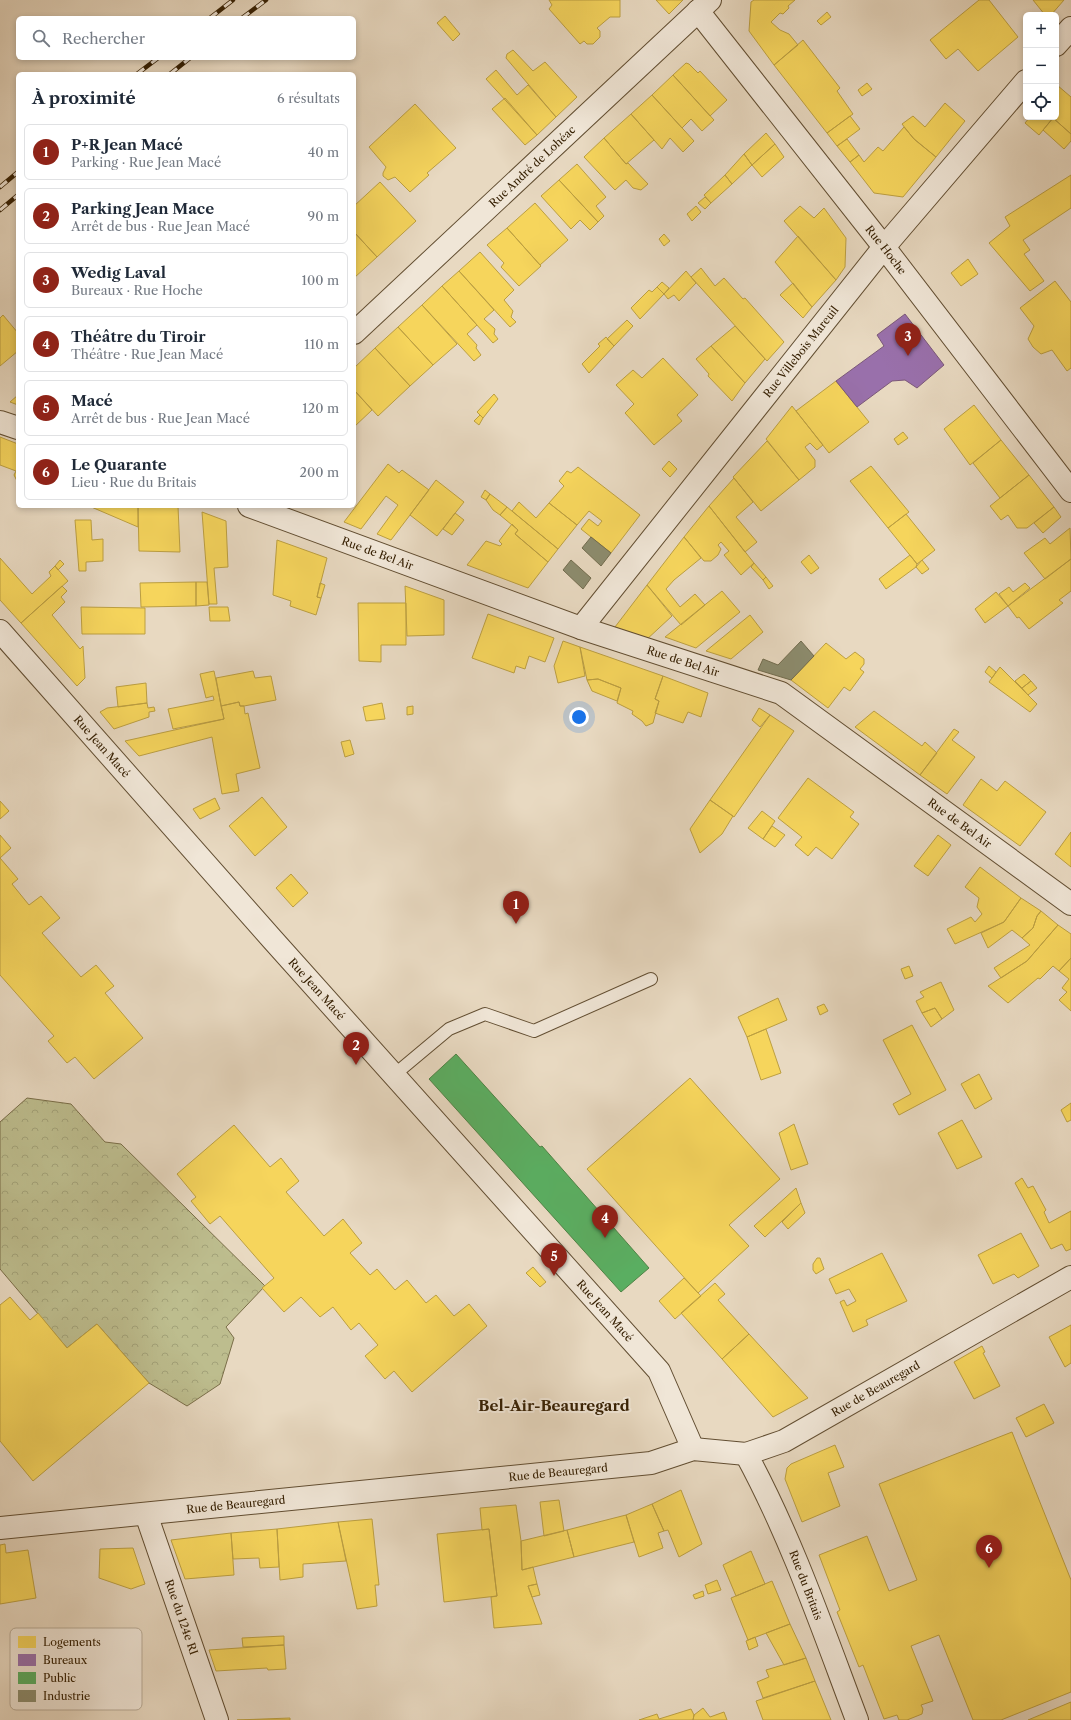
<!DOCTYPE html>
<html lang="fr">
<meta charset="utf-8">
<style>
body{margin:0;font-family:"Libre Caslon Text",serif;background:#f2f2f3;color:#1f2937}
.controls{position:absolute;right:12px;top:12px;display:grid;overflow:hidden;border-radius:6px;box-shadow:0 2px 6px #0003}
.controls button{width:36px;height:36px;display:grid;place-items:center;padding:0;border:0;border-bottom:1px solid #e0e1e3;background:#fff;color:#1f2937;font:20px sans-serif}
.you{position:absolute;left:579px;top:717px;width:14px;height:14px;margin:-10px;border:3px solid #fff;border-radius:50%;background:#1a73e8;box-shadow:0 0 0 6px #1a73e833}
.badge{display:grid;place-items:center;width:26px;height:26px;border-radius:50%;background:#8f2418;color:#fff;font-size:13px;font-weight:700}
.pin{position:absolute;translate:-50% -33px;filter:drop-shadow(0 1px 2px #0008)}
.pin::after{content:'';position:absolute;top:21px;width:14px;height:12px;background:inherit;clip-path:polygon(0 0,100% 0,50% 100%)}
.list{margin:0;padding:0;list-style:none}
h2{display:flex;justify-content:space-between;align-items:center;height:52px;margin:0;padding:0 16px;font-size:17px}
h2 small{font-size:13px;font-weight:400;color:#747a83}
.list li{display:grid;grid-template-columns:26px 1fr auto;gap:12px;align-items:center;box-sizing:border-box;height:56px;margin:0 8px 8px;padding:0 8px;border:1px solid #e0e1e3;border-radius:6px}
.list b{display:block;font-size:15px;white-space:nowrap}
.list p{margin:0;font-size:13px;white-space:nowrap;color:#747a83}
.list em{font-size:13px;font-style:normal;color:#747a83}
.icon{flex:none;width:22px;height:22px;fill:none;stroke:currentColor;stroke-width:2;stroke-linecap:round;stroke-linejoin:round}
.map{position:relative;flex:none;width:1071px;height:1720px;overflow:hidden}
.search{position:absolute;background:#fff;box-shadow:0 2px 6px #0003;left:16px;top:16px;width:340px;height:44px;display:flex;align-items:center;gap:10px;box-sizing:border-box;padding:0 14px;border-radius:6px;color:#747a83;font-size:15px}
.panel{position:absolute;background:#fff;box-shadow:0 2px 6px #0003;left:16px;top:72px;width:340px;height:436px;border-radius:6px}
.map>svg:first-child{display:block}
.forest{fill:url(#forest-crowns);stroke:#7a6e48}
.homes{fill:#f6d55c;stroke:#bc9f41}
.offices{fill:#9970ab;stroke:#7b5879}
.public{fill:#5aae61;stroke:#4f8345}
.industry{fill:#8c8c6e;stroke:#726c4e}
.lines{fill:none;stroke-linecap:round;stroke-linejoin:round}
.service-casing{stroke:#624e32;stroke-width:14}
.minor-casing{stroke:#624e32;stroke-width:24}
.tertiary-casing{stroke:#624e32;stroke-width:24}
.service{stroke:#f0e6d7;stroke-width:12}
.minor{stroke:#f0e6d7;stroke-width:22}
.tertiary{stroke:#f0e6d7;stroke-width:22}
.rail-casing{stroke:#362003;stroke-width:4.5}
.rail{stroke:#f0e6d7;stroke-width:3;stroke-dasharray:9;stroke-linecap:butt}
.labels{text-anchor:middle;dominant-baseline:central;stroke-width:4;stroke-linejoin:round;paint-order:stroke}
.street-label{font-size:11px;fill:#362003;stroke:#f0e6d7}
.district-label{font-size:15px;font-weight:bold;fill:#362003;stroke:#f0e6d7}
.key{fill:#f0e6d7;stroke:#b8ab97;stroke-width:1}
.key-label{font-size:11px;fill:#362003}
</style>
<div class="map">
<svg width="1071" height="1720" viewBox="0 0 1071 1720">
<defs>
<pattern id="forest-crowns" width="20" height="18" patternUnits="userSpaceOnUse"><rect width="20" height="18" fill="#bdbd8e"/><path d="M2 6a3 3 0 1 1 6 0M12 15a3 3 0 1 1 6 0" fill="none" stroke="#a3a279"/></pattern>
</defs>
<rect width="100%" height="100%" fill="#e8d9c1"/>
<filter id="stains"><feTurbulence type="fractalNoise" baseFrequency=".005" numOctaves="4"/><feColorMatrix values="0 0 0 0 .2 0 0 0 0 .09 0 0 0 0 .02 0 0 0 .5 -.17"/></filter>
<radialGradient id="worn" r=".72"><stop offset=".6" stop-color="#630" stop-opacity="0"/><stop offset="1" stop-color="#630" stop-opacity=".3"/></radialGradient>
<path class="forest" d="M27 1098 71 1104 105 1142 121 1144 265 1286 226 1327 234 1338 220 1384 187 1406 149 1383 97 1324 67 1348 0 1269V1122Z"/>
<path class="homes" d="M549 0H620V17H610L597 28 600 31V37L593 44H587L584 41 580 44 549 9 552 5Z
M656 0H683L669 14Z
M754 0H795L788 6 789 8 783 14 780 13 771 22 780 30 789 34 798 45 774 65 749 31 751 2Z
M979 0H989L1018 37 978 71 958 49 946 59 930 40Z
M1033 0H1064L1051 15H1045Z
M827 12 831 17 821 25 817 21Z
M445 16 460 34 453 41 437 23Z
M803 40 840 88 837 91 853 114 827 133 774 65Z
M513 50 533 71 545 62 577 97 556 117 506 58 507 54Z
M686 63 689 64 698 73 700 71 727 100 710 116 673 75Z
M496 70 517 95 528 85 556 117 537 135 486 79Z
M673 75 714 120 702 131 691 119 682 128 652 95Z
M867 83 872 89 862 96 858 90Z
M1057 85 1071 97V134L1052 117H1056Z
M652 95 694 141 683 152 670 138 662 149 631 114Z
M505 98 537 135 525 145 492 109Z
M945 103 965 121 936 157 913 138 902 124 913 116 925 127Z
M415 104 456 148 427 173 429 175 410 192 395 177 388 180 383 176V173L386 167 369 147Z
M631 114 654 140 626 164 604 138Z
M850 116 860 129 837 146 827 133Z
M1030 117H1052L1053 118 1039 135 1025 123Z
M1053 118 1071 134V141L1064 149 1043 130Z
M904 127 915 140 936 157 903 197 874 193 850 162 859 155 864 162 878 147 883 151Z
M766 133 775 144 752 165 744 154Z
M604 138 626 164 628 163 648 184 641 190 633 188 626 180 615 190 584 157Z
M847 139 859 155 850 162 837 146Z
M775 144 784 157 762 177 752 165Z
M744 154 752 165 732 184 725 175Z
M577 164 606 197 596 206 604 216 598 222 559 180Z
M725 175 732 184 711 203 704 195Z
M1071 175V208L1023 240 1030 250 1024 254 1044 281 1030 291 989 243 1010 226 1005 217Z
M559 180 598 222 590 230 580 220 571 229 541 196Z
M380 182 416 221 377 257 354 232V206Z
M705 197 711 203 705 209 698 203Z
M535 203 568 240 540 265 507 228Z
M696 206 701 212 692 221 687 214Z
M800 206 814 218 824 208 846 238 845 267 836 280 784 221Z
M507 228 541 266 519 286 501 267 504 263 487 245Z
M354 232 377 257 354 278Z
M664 234 670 241 664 246 659 239Z
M798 236 836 280 812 307 775 262Z
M480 252 514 290 504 300 513 311 511 317 516 322 510 327 459 271Z
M968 259 978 274 961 286 951 273Z
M701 268 715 286 724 278 743 299 745 298 784 342 767 361 691 277Z
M459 271 494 310 484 319 495 329 494 334 498 339 493 343 442 286Z
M686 271 696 283 679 301 674 295 668 299 664 294Z
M1055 281 1071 302V368L1067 371 1052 350 1041 354 1033 347 1028 339 1034 326 1020 308Z
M662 282 669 288 664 294 657 287Z
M793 283 812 307 803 318 780 295Z
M442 286 477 325 467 334 477 345 476 348 481 355 474 361 422 305Z
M657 287 664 294 640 319 631 308 649 290 652 292Z
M422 305 457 344 433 365 398 327Z
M3 315 18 333V351L0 366V318Z
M627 320 633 326 614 346 607 339Z
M735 326 765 359 745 383 711 346Z
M398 327 433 365 410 386 375 348Z
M606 337 614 346 589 373 582 364 600 346 598 344Z
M711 346 745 383 732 401 708 376 709 374 696 359Z
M375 348 410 386 378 416 354 390V368Z
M663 358 698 395 677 415 682 421 654 445 625 413 634 404 616 385 633 370 642 378Z
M836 381 869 422 829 453 796 411Z
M354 390 372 410 354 427Z
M494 394 498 399 483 418 477 412Z
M18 395V405L10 402Z
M974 405 1001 440 970 465 944 429Z
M792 406 823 445 817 450 810 443 805 447 815 460V467L799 480 766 439Z
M480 415 483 418 479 425 474 421Z
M903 432 908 438 898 445 894 439Z
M0 437 18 444V483L14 475 16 471 0 465Z
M1001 440 1029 475 1000 498 973 463Z
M767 441 799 480 761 511 733 477Z
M669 461 677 469 670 477 662 469Z
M388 464 399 473 402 470 429 490 391 540 377 534 398 505 386 496 361 529 344 522Z
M871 466 909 512 888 528 850 481Z
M578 467 640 515 611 553 581 529 589 519 598 526 602 521 589 511 577 525 549 503 564 486 559 481 567 471 571 473Z
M1029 475 1054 507 1027 528H1017L1008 515 1001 520 990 506Z
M734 478 753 502 736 517 757 542 745 552 709 506Z
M436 480 464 502 437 536 410 515Z
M485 490 490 494 486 500 481 497Z
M490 494 507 507 500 515 493 510 486 500Z
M519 502 536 518 549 503 577 525 558 549 512 511Z
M89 506H138V527Z
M138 506H178L180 552 139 551Z
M709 506 754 563 741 575 724 555 729 551 721 542 718 545 721 549 718 555 711 561H704L684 537Z
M507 507 558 549 548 562 515 534 518 530 500 515Z
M1054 507 1061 517 1043 533 1034 523Z
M202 512 226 521 228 567 214 568 217 604H209Z
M455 513 464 520 452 535 443 529Z
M906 514 935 550 917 564 888 528Z
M75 520H91L92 540 103 539V561L86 562V571H79Z
M512 524 518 530 515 534 548 562 528 588 467 565 486 541 500 546 502 544 499 541Z
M1070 528 1071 559 1045 579 1024 553 1045 538 1050 544Z
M684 537 701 558 674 580 666 589 680 607 695 594 705 605 681 625 647 585Z
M277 540 327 558 317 597 321 598 316 615 290 606 291 601 273 595Z
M809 555 819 568 811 574 801 562Z
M910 555 917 564 916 567 886 589 879 579Z
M0 558 32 594 51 576 49 572 55 566 68 581 21 623 0 600Z
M1071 559V591L1059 600 1063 603 1029 629 1019 617 1017 618 1008 606Z
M60 560 64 564 58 570 55 566Z
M922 560 929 569 922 574 916 567Z
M754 563 766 577 763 580 751 567Z
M766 577 773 586 769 589 763 580Z
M196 582H207L209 605 196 606Z
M196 582V606L141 607 140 583Z
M320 583 325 585 321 598 317 597Z
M1025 583 1030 588 1008 606 999 594 1009 587 1013 592Z
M647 585 672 616 645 641 615 627Z
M62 586 67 591 61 597 65 602 52 615 80 649 83 646 85 678 77 686 21 623Z
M405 586 444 600V635L407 636Z
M722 591 740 612 696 648 665 637Z
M996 592 1008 606 985 623 975 609Z
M358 603H406V645H381V662L359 661Z
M81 607 145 608V634H82Z
M209 607H228L230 621H210Z
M488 614 554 638 545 662 529 656 525 669 516 666 514 673 472 658Z
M750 615 763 632 731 659 706 651Z
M563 641 580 647 585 676 558 683 554 666Z
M826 643 846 659 855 652 864 659V664L860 669 864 672 850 691 844 687 828 708 791 680Z
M580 647 663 676 655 699 659 701 653 723 646 726 642 721 632 714 633 711 617 703 621 688 598 679 587 680Z
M989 666 996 672 992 678 985 672Z
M1000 667 1037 704 1030 712 989 682Z
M214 671 224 719 173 729 168 709 214 700 213 696 206 698 200 674Z
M253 671 255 678 271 676 276 700 244 706H240L239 702 221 706 216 678Z
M1024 674 1031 681 1022 688 1015 681Z
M663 676 708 693 701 717 688 712 683 723 655 713 659 701 655 699Z
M598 679 621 688 617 701 592 691 587 680Z
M1031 681 1037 688 1028 695 1022 688Z
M146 683 147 703 118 707 116 687Z
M239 702 240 706H244L245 714 248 713 260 768 236 774 239 791 222 794 212 737 139 756 125 741 224 719 221 706Z
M147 703 148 708 154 707 155 711 149 712V717L114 729 100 712 107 708Z
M382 703 385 719 366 721 363 707Z
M413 706V714L407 715V707Z
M759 708 770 715 760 727 752 720Z
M874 711 922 746 925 742 937 753 920 775 855 727Z
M770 715 794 731 734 817 710 800Z
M954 729 959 732 952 740 975 757 947 794 920 775Z
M350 740 354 754 345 757 341 742Z
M808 778 854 812 850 817 859 824 832 859 816 847 808 856 795 845 802 837 778 818Z
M981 779 997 791 1005 781 1046 812 1020 846 963 805Z
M262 797 287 827 255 856 229 826Z
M215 798 220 809 200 819 193 809Z
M710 800 733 816 722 834 700 853 690 829Z
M0 801 9 811 0 819Z
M762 811 775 821 763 839 748 828Z
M772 826 785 835 775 847 763 839Z
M1071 832V867L1055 854Z
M0 835 11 848 0 858 18 879 12 884 29 905 41 896 60 918 42 933 81 977 96 965 114 986 105 993 143 1038 94 1079 75 1057 67 1063 48 1041 54 1036 0 975Z
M938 835 951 845 928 876 914 866Z
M980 867 1021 898 1004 922 955 944 947 929 971 917 975 922 982 914 977 907 979 898 965 887Z
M291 874 308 893 293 907 276 888Z
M1021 898 1041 911 1037 916 1033 928 1022 938 1012 930 988 948 981 933 1004 922Z
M1041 911 1058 925 1027 961 1001 978 994 968 1030 945 1022 938 1033 928 1037 916Z
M1058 925 1071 934V958L1059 971 1053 966 1040 979 1038 978 1008 1003 988 986 1027 961Z
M1071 958V1011L1059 1000 1067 992 1062 988 1069 979 1059 971Z
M909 966 913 976 905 979 901 969Z
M941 982 954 1010 942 1019 935 1008 922 1013 916 1001 924 997 920 992Z
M778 998 787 1020 747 1037 738 1017Z
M824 1004 828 1011 820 1015 817 1007Z
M935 1008 942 1019 931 1027 922 1013Z
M912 1025 946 1090 899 1115 893 1104 911 1094 883 1040Z
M766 1029 781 1073 761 1080 747 1037Z
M979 1074 992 1099 975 1109 961 1084Z
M690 1078 780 1179 729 1225 749 1246 698 1293 587 1169Z
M1071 1103V1120L1067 1122 1061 1110Z
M962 1120 982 1157 957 1169 938 1133Z
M794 1124 808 1164 791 1170 779 1133Z
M234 1125 270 1167 281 1158 299 1181 286 1192 324 1236 343 1219 362 1243 350 1253 370 1275 377 1269 395 1290 407 1280 426 1303 436 1295 454 1316 469 1304 487 1326 412 1392 394 1371 385 1379 365 1356 378 1345 359 1323 351 1330 333 1307 320 1317 301 1297 284 1312 262 1288 274 1278 220 1216 210 1224 191 1201 196 1197 177 1174Z
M1022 1178 1028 1188 1033 1186 1046 1210 1044 1212 1049 1223 1071 1211V1249L1066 1251 1062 1244 1051 1249 1015 1183Z
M796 1188 801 1203 765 1237 754 1226Z
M801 1203 805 1213 788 1229 782 1222Z
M1021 1233 1039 1266 1018 1278 1014 1274 993 1284 978 1255Z
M882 1253 907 1301 866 1320 868 1325 853 1332 840 1302 844 1300 847 1306 856 1301 849 1289 836 1294 829 1279Z
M817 1258H820L824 1269 816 1274 813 1270V1264Z
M533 1267 546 1282 540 1287 526 1273Z
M684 1278 701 1296 675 1319 659 1301Z
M715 1283 725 1294 718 1300 749 1334 722 1359 681 1313Z
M10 1297 30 1320 38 1313 67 1348 97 1324 149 1383 33 1481 0 1441V1305Z
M1071 1325V1363L1065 1367 1049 1337Z
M749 1334 808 1398 773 1417 722 1359Z
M982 1346 985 1352 983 1353 1000 1386 974 1399 954 1362Z
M1044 1404 1054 1423 1026 1437 1016 1418Z
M1012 1432 1071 1580V1692L1001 1720H973L939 1635 911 1646 933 1701 921 1705 923 1709 922 1714 907 1720H899L897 1715 884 1719 863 1665 859 1667 837 1612 840 1610 819 1555 867 1536 889 1591 917 1580 879 1484Z
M835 1445 844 1467 828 1473 840 1506 802 1522 785 1479 787 1468 791 1464Z
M681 1490 702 1544 679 1557 668 1530 664 1531 652 1504Z
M559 1500 564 1531 544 1536 540 1502Z
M652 1504 664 1531 658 1533 663 1548 639 1557 626 1515Z
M516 1505 521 1541 522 1570 533 1567 537 1584 528 1586 542 1624 494 1628 491 1597 497 1596 489 1529 482 1530 480 1508Z
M626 1515 634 1542 574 1557 567 1530Z
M372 1519 379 1585H375L377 1606 357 1609 338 1522Z
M338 1522 346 1561 303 1564V1577L280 1580 277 1529Z
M277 1529 279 1567 260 1568 259 1558 233 1559 231 1533Z
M489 1529 497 1596 444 1602 437 1534Z
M567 1530 574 1557 522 1570 521 1541Z
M231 1533 234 1575 185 1579 171 1540Z
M5 1544 6 1553 28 1550 36 1598 0 1604V1545Z
M133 1548 145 1584 131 1589 99 1578 100 1549Z
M751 1551 765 1584 736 1596 723 1565Z
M717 1580 721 1590 708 1594 705 1585Z
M772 1581 790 1624 748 1640 731 1598Z
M537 1584 540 1595 532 1597 528 1586Z
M703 1591 704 1596 695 1599 693 1595Z
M790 1624 806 1658 784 1665 766 1633Z
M284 1636V1645L243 1647 242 1638Z
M755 1637 758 1646 749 1650 746 1641Z
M284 1645 286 1669 268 1670 267 1668 216 1671 209 1650Z
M806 1658 815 1681 763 1698 757 1682 769 1677 766 1670Z
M815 1681 831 1720H763L756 1701Z
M1071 1702V1720H1028Z
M703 1708 710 1717 724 1712 727 1720H693L694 1715Z
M691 1709 694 1715 693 1720H639L657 1714 659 1719Z
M290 1718V1720H237Z"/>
<path class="offices" d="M905 314 944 365 917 388 905 380 892 381 857 407 836 381 884 346 877 335Z"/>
<path class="public" d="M456 1054 540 1147 542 1146 649 1268 621 1292 429 1079Z"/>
<path class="industry" d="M591 537 611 553 601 566 582 548Z
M571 560 591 578 583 589 563 570Z
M801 641 814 656 791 680 758 670 763 659 778 665Z"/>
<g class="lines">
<g class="service-casing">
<path id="service" d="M394 1075 449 1029 485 1014 534 1031 651 979"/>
</g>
<g class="minor-casing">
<g id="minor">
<path id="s1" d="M698 11 884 247 1071 491"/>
<path d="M1056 45 1071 28"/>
<path id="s2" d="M354 333 710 0"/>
<path d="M0 422 18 428"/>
<path id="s3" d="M249 506 581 628 781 693 1071 904"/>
<path id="s4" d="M581 628 884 247 1026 81"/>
<path id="s5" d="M146 1514 217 1720"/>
<path id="s6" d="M857 1720C823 1630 792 1539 746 1454L784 1441 1071 1277"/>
</g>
</g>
<g class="tertiary-casing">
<g id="tertiary">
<path id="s7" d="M0 631 272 939 659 1371 693 1449"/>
<path id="s8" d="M0 1528 651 1463 693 1449 746 1454"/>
</g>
</g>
<use href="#service" class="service"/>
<use href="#minor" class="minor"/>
<use href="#tertiary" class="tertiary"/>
<g class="rail-casing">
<path id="rail" d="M210 18 233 0
M242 18 266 0
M137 74 158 58
M170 74 190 58
M0 187 18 172
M0 210 18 195"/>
</g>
<use href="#rail" class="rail"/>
</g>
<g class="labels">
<g class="street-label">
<text stroke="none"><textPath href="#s2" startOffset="244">Rue André de Lohéac</textPath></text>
<text stroke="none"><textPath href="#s1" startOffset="304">Rue Hoche</textPath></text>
<text stroke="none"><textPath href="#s4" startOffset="353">Rue Villebois Mareuil</textPath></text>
<text stroke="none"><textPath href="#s3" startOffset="137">Rue de Bel Air</textPath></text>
<text stroke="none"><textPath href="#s3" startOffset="461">Rue de Bel Air</textPath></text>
<text stroke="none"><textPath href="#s7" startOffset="154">Rue Jean Macé</textPath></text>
<text stroke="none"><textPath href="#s3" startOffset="785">Rue de Bel Air</textPath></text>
<text stroke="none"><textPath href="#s7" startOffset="478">Rue Jean Macé</textPath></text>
<text stroke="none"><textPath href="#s7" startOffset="910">Rue Jean Macé</textPath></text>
<text stroke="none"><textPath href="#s6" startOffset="434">Rue de Beauregard</textPath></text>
<text stroke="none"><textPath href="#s8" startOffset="561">Rue de Beauregard</textPath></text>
<text stroke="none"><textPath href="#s8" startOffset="237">Rue de Beauregard</textPath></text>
<text transform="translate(806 1585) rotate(69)">Rue du Britais</text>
<text stroke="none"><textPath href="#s5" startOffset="109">Rue du 124e RI</textPath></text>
</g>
<g class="district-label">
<text x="554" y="1405">Bel-Air-Beauregard</text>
</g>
</g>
<rect x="10" y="1628" width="132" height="82" rx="6" class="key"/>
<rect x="18" y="1636" width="18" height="12" fill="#f6d55c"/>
<rect x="18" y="1654" width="18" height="12" fill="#9970ab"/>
<rect x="18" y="1672" width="18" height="12" fill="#5aae61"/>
<rect x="18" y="1690" width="18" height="12" fill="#8c8c6e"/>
<g class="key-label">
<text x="43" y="1646">Logements</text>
<text x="43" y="1664">Bureaux</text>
<text x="43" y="1682">Public</text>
<text x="43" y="1700">Industrie</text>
</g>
<rect width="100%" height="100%" filter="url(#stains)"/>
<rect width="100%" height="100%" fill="url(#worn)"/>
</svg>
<div class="controls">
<button>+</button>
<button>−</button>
<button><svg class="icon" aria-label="locate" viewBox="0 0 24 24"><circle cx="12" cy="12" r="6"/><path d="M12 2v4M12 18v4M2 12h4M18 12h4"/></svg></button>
</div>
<div class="you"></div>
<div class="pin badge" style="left:516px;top:924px">1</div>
<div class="pin badge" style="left:356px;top:1065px">2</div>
<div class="pin badge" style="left:908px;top:356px">3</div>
<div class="pin badge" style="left:605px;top:1238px">4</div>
<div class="pin badge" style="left:554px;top:1276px">5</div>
<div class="pin badge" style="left:989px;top:1568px">6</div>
<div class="search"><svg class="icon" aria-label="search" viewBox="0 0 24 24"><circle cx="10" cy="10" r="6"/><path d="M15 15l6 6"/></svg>Rechercher</div>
<section class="panel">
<h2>À proximité<small>6 résultats</small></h2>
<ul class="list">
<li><span class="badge">1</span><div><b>P+R Jean Macé</b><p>Parking · Rue Jean Macé</p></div><em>40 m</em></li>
<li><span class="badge">2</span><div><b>Parking Jean Mace</b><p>Arrêt de bus · Rue Jean Macé</p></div><em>90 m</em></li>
<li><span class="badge">3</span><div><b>Wedig Laval</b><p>Bureaux · Rue Hoche</p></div><em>100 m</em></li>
<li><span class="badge">4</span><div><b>Théâtre du Tiroir</b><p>Théâtre · Rue Jean Macé</p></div><em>110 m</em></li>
<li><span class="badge">5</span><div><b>Macé</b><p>Arrêt de bus · Rue Jean Macé</p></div><em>120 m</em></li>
<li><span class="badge">6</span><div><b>Le Quarante</b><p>Lieu · Rue du Britais</p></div><em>200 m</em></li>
</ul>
</section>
</div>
